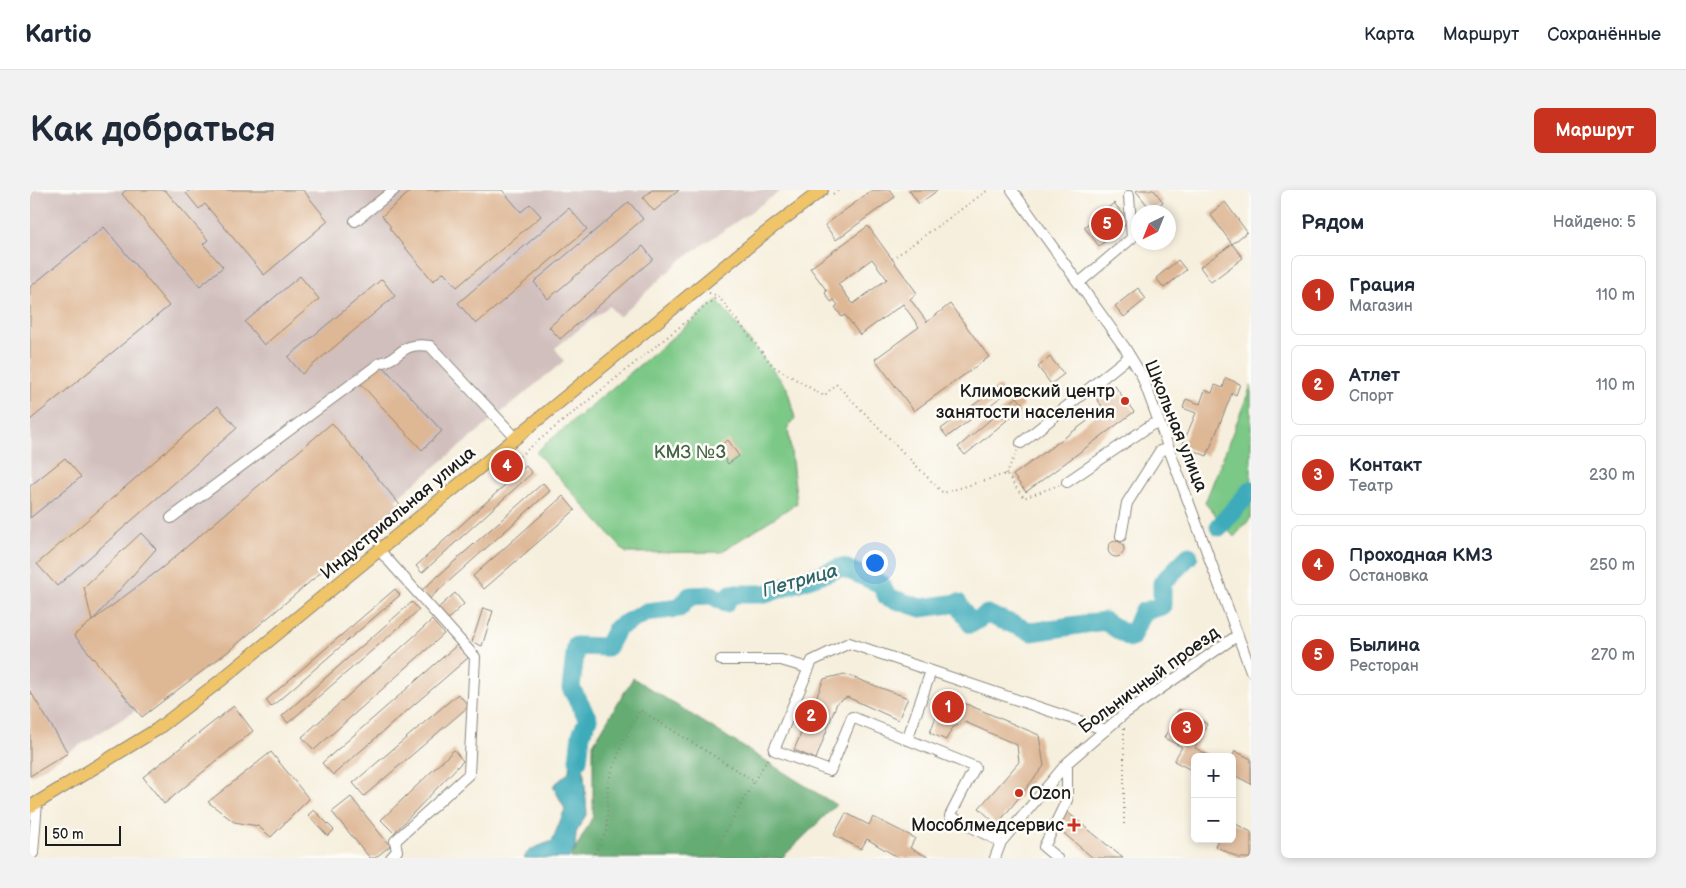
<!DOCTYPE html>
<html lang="ru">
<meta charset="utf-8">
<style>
body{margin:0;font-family:"Balsamiq Sans",sans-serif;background:#f2f2f3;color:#1f2937}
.controls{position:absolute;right:15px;bottom:15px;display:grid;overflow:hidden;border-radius:8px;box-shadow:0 2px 8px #0003}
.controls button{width:45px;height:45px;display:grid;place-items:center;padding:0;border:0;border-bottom:1px solid #e0e1e3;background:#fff;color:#1f2937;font:25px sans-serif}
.compass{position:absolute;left:1101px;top:15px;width:45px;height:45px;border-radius:50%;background:#fff;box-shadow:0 2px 8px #0003;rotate:223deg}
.scale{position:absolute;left:15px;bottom:12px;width:76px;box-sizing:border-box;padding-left:5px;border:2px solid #1c1c1c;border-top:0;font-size:14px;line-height:18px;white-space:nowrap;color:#1c1c1c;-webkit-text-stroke:4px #fdfcf7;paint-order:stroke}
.you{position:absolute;left:844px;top:372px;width:18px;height:18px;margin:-12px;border:4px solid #fff;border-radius:50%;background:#1a73e8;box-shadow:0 0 0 8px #1a73e833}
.badge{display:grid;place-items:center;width:32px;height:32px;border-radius:50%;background:#c8321e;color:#fff;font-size:16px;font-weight:700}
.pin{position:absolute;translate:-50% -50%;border:2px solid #fff;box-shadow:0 1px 5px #0006}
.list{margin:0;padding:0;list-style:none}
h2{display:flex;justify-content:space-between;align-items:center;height:65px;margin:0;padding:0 20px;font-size:21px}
h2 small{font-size:16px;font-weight:400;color:#747a83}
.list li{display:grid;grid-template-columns:32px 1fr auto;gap:15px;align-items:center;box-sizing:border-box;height:80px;margin:0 10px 10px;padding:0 10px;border:1px solid #e0e1e3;border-radius:8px}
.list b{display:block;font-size:19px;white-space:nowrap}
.list p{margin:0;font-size:16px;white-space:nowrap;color:#747a83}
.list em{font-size:16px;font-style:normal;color:#747a83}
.map{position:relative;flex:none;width:1221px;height:668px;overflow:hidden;border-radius:8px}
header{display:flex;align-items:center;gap:30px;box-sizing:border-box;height:70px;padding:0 25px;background:#fff;border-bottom:1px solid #e0e1e3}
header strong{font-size:24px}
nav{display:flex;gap:28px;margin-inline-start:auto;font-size:18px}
.intro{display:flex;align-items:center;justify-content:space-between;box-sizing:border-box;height:120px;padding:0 30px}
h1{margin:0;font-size:35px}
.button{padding:12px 22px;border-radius:8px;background:#c8321e;color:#fff;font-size:18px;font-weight:700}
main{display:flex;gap:30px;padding:0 30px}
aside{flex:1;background:#fff;border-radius:8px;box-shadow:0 2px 8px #0003}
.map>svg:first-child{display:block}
.industrial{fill:#d1bfbd}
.green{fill:#7cc886;stroke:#4c7251}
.forest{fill:#65ac73;stroke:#406448}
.water{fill:#3cabba;stroke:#2c646b}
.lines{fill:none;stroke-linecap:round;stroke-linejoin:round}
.river{stroke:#3cabba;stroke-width:19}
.building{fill:#deb795;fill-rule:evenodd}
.minor-casing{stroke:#89867c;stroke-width:12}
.major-casing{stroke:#89867c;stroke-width:14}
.path{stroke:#89867c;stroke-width:2;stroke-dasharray:1 4;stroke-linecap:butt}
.minor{stroke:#fff;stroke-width:10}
.major{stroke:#f0c469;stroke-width:12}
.poi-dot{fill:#c8321e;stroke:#fdfcf7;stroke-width:2}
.labels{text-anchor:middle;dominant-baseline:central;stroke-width:5;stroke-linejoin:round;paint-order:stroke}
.poi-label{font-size:18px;fill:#1c1c1c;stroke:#fdfcf7;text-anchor:end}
.street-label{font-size:18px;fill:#1c1c1c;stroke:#fdfcf7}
.park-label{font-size:18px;fill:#426146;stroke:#fdfcf7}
.water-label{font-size:19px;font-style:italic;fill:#2c646b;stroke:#fdfcf7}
</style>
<header>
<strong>Kartio</strong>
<nav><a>Карта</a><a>Маршрут</a><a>Сохранённые</a></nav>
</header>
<div class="intro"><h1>Как добраться</h1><a class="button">Маршрут</a></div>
<main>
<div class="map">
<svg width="1221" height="668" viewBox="0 0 1221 668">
<rect width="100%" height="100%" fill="#fdfcf7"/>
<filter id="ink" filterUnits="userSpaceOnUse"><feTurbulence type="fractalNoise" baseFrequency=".02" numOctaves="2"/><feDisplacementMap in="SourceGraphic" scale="10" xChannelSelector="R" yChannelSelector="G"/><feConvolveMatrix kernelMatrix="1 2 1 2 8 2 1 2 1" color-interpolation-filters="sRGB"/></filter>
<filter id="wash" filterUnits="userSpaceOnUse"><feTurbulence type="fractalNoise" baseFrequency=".0096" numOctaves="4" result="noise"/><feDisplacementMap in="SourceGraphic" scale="20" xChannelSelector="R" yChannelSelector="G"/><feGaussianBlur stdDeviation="1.12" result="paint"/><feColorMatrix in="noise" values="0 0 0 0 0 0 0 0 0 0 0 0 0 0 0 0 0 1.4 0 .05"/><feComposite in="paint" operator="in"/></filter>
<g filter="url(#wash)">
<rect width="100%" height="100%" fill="#f6efdd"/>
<path class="industrial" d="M0 0H752L651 70 589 127 579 116 525 158 534 171 378 299 198 453 118 513 0 586Z"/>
<path class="green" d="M687 110 757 198 765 228 758 237 767 313 691 362 596 363 506 262Z
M1221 196V328L1204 347 1175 313Z"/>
<path class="forest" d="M603 488 806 615 752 668H541L563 626V554Z"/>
<path class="water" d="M551 545 557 623 546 643 545 659 539 668H494L499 660 522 651 535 619 523 596 538 583Z"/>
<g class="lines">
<path class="river" d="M1189 337 1221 300
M548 570 551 545 558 529 541 498 546 456 577 457 587 438 617 422 649 418 660 406 682 405 696 413 701 404H735L812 377 851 394 857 407 891 418 928 413 941 434 957 424 1002 442 1074 431 1101 448 1112 422 1132 416V393L1159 366"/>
</g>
<g id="blocks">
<path class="building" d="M96 0H135L178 50 173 54 193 77 170 96 92 4Z
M160 0H273L298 31 234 85 175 14 169 19 156 3Z
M382 0H472L491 22 500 14 511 26 427 97 414 82 403 91 359 38 361 37 352 26Z
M622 0H649L624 21 613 8Z
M842 0H860L865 7 806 50 795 35Z
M879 0H908L889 14Z
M1108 0H1124L1133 12 1122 21 1106 1Z
M599 12 613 29 518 109 504 92Z
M1195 12 1217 42 1202 54 1180 24Z
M1084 13 1099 32 1069 56 1054 37Z
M539 18 557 39 446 134 428 113Z
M838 36 887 103 880 109 897 132 920 114 959 167 884 221 845 169 889 137 873 114 830 145 815 125 812 127 805 117 808 115 804 110 801 112 795 103 797 101 780 78ZM842 69 857 89 823 114 808 94Z
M74 37 139 116 0 230V97Z
M1202 54 1213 68 1181 92 1170 77Z
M613 56 623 69 530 149 519 137Z
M1148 70 1156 80 1134 98 1126 88Z
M270 86 289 109 234 155 215 132Z
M352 89 365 106 272 184 258 167Z
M1108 98 1116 109 1094 127 1085 116Z
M1020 167 1034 184 1021 194 1008 177Z
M350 173 412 241 392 260 329 192Z
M1196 188 1210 194 1206 205 1202 203 1177 266 1152 256 1166 223 1153 218 1156 209 1170 214 1175 200 1182 203 1185 195 1193 198Z
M1084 195 1104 222 996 302 983 285 1074 219 1066 208Z
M969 196 975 204 917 247 911 239Z
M987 207 994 216 935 265 928 257Z
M188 216 207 238 27 396 7 374Z
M302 233 370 315 200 460 112 527 44 445 62 431 54 397 111 343 126 359 62 431 133 377Z
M698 250 709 266 698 274 687 257Z
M35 268 51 287 0 328V296Z
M496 276 502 283 392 383 386 376Z
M513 293 520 301 398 410 391 401Z
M533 306 545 320 454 399 443 386Z
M1078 359a8 8 0 1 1 16 0a8 8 0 1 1-16 0Z
M365 399 370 405 241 517 236 510Z
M425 403 434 414 417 430 407 419Z
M382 412 389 420 258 533 252 526Z
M453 418 463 421 452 456 442 452Z
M402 430 414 444 284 560 272 547Z
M428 454 439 467 303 585 292 573Z
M814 484 878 508 868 530 817 507 807 513 786 569 764 560 794 489Z
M0 501 38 563 0 586Z
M428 504 439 516 334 606 323 593Z
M927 510 1009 545 1014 576 967 635 949 618 989 572 987 555 935 532 922 538 916 550 900 543 910 516Z
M204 516 223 541 134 614 113 587Z
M1149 519 1177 534 1165 558 1182 567H1165V582L1144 571 1152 557 1134 548Z
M424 560 433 571 364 643 351 630Z
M1205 561 1221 569V594L1202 584V567Z
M241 562 279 609 241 647 228 636 204 632 178 612Z
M321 607 360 656 345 668H340L302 622Z
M284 620 304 640 298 646 278 625Z
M1036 621 1093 668H1063L1024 635Z
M816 623 839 635 843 627 885 648 880 658 900 668H869L837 649 831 659 804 645Z
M1202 632 1221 642V668H1209L1185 656 1188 649H1202Z"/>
</g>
</g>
<g filter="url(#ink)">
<use href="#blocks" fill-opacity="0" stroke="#89867c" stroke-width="1"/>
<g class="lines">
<g class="minor-casing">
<path id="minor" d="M982 0 1095 158 1112 186 1221 481
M325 31 364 0
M1049 93 1102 48 1099 6
M991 253 1100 166
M1037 292 1121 235 1129 232
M141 328 350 173C375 167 368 152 400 156L486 248
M1091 346 1097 313 1130 261 1139 258
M350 361 445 467 439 584 365 651 367 661 361 668
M691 470H751L778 478
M877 550 901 481
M971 652 920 626 945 577 822 527 800 581 744 560 782 471 819 453 1076 540
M0 666 3 663 7 612
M965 668 971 652 1037 573 1094 524 1208 445
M1027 668 1014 657 1037 610V573"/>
</g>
<g class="major-casing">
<path id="major" d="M0 617 126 540 190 491 730 47 792 0"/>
</g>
<path class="path" d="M803 4 809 0
M862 69 958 0
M679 103 688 106 743 176 794 206 806 194 913 303 976 284 994 308 1029 295
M976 284 987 261
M460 285 477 276 688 106
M724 591 739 567
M1094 634V536
M562 668 577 640 578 592 594 549 610 520 724 591 681 668"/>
<use href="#minor" class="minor"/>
<use href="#major" class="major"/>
</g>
</g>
<g class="poi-dot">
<circle cx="1095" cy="211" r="5"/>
<circle cx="989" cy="603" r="5"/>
<path d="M1041.5 627.5h5v5h5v5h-5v5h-5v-5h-5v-5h5z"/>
</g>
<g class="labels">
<g class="poi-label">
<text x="1085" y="201">Климовский центр<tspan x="1085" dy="21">занятости населения</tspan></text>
<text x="999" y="603" text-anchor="start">Ozon</text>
<text x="1034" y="635">Мособлмедсервис</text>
</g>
<g class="street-label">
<text transform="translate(1146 236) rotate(68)">Школьная улица</text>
<text transform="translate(368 323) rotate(-40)">Индустриальная улица</text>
<text transform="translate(1119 490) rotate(-36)">Больничный проезд</text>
</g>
<g class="park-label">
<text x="660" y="262">КМЗ №3</text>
</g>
<g class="water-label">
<text transform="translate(770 391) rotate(-16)">Петрица</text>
</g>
</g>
</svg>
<div class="controls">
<button>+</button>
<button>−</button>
</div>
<svg class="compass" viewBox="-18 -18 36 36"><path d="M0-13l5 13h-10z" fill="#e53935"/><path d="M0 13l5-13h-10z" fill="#747a83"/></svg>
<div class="scale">50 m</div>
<div class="you"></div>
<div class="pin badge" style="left:918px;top:517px">1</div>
<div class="pin badge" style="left:781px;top:526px">2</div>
<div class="pin badge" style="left:1157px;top:538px">3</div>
<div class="pin badge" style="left:477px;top:276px">4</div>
<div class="pin badge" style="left:1077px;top:34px">5</div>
</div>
<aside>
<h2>Рядом<small>Найдено: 5</small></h2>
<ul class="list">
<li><span class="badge">1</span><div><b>Грация</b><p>Магазин</p></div><em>110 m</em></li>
<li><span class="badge">2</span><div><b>Атлет</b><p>Спорт</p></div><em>110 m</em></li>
<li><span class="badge">3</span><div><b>Контакт</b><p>Театр</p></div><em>230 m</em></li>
<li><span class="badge">4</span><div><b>Проходная КМЗ</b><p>Остановка</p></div><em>250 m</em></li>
<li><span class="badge">5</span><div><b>Былина</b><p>Ресторан</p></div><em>270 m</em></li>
</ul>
</aside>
</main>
